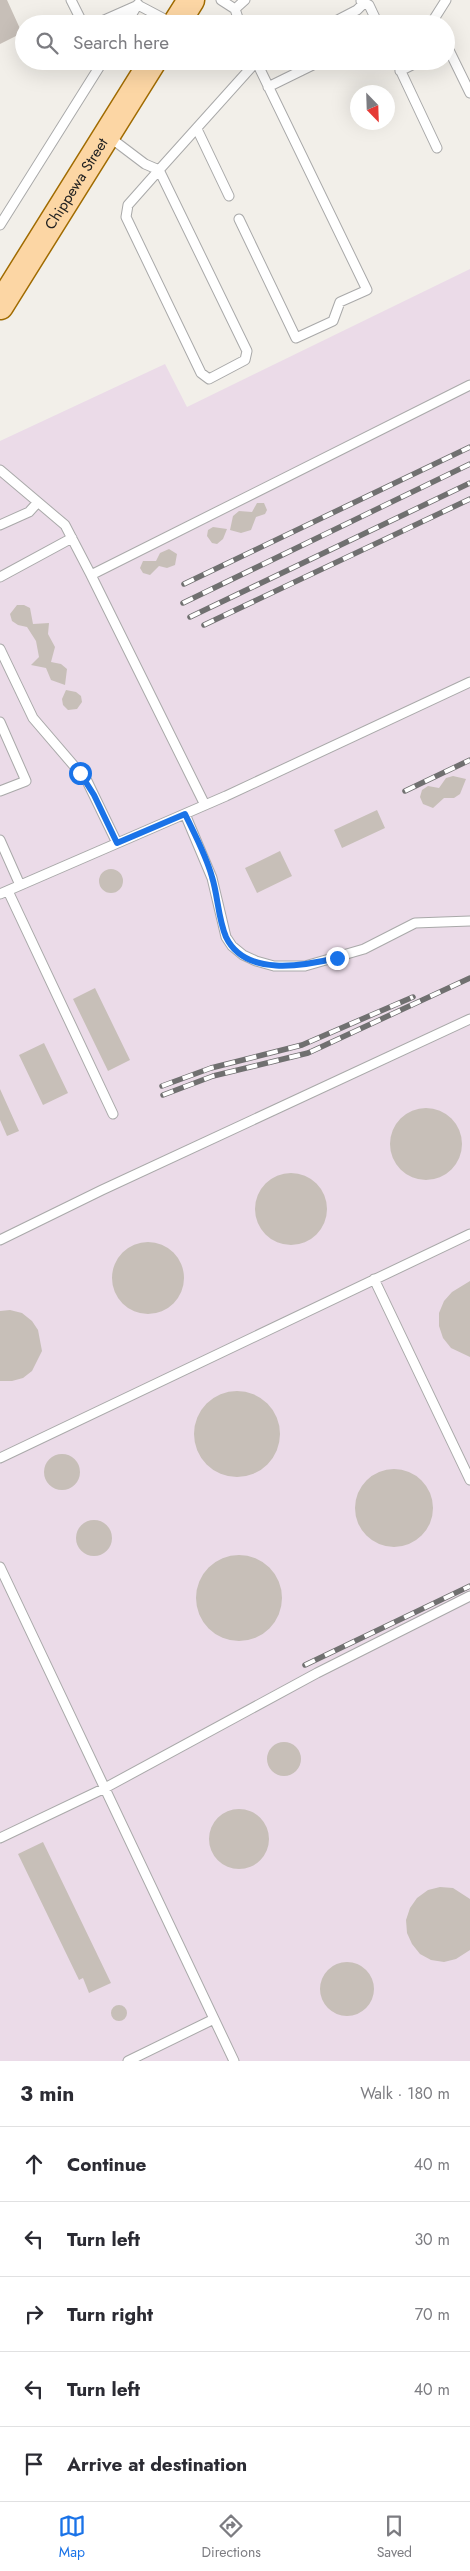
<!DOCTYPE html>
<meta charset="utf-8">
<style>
body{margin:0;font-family:Jost,sans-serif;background:#f7f7f7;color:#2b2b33}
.compass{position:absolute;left:350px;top:85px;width:45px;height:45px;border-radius:50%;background:#fff;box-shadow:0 5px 20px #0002;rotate:157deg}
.stop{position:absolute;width:15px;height:15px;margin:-11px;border:4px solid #1a73e8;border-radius:50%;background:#fff}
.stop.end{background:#1a73e8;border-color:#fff;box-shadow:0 1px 5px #0008}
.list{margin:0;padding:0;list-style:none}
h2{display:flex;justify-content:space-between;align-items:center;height:65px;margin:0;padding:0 20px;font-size:21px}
h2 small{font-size:16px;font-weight:400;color:#7c7c81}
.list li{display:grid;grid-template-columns:32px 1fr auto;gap:15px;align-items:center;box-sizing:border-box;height:75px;padding:0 20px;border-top:1px solid #e1e1e2}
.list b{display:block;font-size:19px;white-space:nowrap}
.list em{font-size:16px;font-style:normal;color:#7c7c81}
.icon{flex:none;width:28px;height:28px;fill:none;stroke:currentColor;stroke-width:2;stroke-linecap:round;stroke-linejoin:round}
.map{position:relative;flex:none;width:470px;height:2061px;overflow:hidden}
.search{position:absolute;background:#fff;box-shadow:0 5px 20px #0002;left:15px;right:15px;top:15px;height:55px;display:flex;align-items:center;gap:12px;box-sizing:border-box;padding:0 18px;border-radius:28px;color:#7c7c81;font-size:19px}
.sheet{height:440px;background:#fff}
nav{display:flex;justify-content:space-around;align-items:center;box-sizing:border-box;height:70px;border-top:1px solid #e1e1e2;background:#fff;font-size:14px;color:#7c7c81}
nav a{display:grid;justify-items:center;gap:2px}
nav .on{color:#1a73e8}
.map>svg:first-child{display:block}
.industrial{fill:#ebdbe8}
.building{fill:#c7bfb8}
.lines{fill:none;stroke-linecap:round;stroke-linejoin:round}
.lane-casing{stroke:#a9a9a9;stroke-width:11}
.primary-casing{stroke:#a06b00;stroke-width:29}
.lane{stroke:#fff;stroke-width:9}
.primary{stroke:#fcd6a4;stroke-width:26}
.rail-casing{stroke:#707070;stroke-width:5.5}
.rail{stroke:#fff;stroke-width:4;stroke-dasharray:11;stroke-linecap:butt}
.route{stroke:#1a73e8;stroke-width:6}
.labels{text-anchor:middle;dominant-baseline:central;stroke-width:5;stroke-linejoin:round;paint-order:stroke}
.street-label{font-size:15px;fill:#222;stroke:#fff}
</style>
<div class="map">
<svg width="470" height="2061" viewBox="0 0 470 2061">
<rect width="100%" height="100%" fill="#f2efe9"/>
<path class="industrial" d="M470 269V2061H0V441L165 364 187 407Z"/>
<path class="building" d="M0 0H7L22 33 0 44Z
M257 503H264L267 510 265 514 256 517 251 530 241 533 230 530 233 516 239 511 252 512Z
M213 527 227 529 223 539 217 544 212 543 207 536 208 530Z
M169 549 177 554 175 565 167 568 159 566 150 575 143 573 140 568 143 561H156L160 553Z
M17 605H24L30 608 33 624 49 623 48 634 55 647 51 662 61 664 67 669 65 685 51 680 46 668 31 665 39 657 36 641 27 627 18 625 12 621 10 614Z
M66 690 76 692 81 696 82 702 77 709 68 710 63 705 62 699Z
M453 776 466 779 460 794 454 798H444L433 808 423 804 420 797 422 790 428 786 439 788 446 778Z
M377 810 385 828 342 848 334 830Z
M280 851 292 876 257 893 245 868Z
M99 881a12 12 0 1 1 24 0a12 12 0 1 1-24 0Z
M95 988 130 1060 108 1071 73 999Z
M44 1043 68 1093 43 1105 19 1055Z
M0 1089 19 1131 7 1136 0 1120Z
M390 1144a36 36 0 1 1 72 0a36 36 0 1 1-72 0Z
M255 1209a36 36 0 1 1 72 0a36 36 0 1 1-72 0Z
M112 1278a36 36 0 1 1 72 0a36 36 0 1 1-72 0Z
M470 1281V1357L451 1348 443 1338 439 1326V1313L444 1301 452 1292Z
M10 1310 22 1313 32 1321 38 1330 42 1351 32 1371 23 1378 12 1381H0V1311Z
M194 1434a43 43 0 1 1 86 0a43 43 0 1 1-86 0Z
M44 1472a18 18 0 1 1 36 0a18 18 0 1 1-36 0Z
M355 1508a39 39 0 1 1 78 0a39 39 0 1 1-78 0Z
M76 1538a18 18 0 1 1 36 0a18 18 0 1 1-36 0Z
M196 1598a43 43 0 1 1 86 0a43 43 0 1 1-86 0Z
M267 1759a17 17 0 1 1 34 0a17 17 0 1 1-34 0Z
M209 1839a30 30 0 1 1 60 0a30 30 0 1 1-60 0Z
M43 1842 111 1983 89 1993 83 1978 79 1980 18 1854Z
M440 1887 453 1888 470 1899V1950L456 1959 444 1962 431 1960 420 1954 412 1944 407 1933 406 1920 410 1908 417 1898 428 1890Z
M320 1989a27 27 0 1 1 54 0a27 27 0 1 1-54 0Z
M111 2013a8 8 0 1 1 16 0a8 8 0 1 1-16 0Z"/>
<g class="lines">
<g class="lane-casing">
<path id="lane" d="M71 0 83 24
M221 0 235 9
M361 1 369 5 378 24
M138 5 174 24
M95 24 138 5
M126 24 138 4
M240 24 235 9 245 0
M330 24 357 10 364 3
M437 24 434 19 446 0
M446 44 470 93
M396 61 437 148
M400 71 420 61
M268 87 321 61
M197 129 229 196
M108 136 145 164 159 170 256 62
M159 170 247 351 245 360 209 379 201 373 126 217 128 205Z
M239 219 296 338 333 321 340 302 367 290 256 61
M0 225 103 61
M0 470 65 525 91 575
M0 525 29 512 38 502
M0 577 72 538
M0 649 33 718 87 781 117 843
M0 722 26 781 0 791
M205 805 91 575 470 385
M185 814 212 878 226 937 232 946 243 955 256 961 274 966H305L364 949 415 923 470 921
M0 840 20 885
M8 891 113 1114
M0 894 226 796 470 682
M0 1240 102 1190 470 1019
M374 1279 470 1480
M0 1458 470 1234
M0 1567 234 2061
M0 1838 105 1788 317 1673 470 1596
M128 2061 214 2019"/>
</g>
<g class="primary-casing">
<g id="primary">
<path d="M176 24 191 0"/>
<path id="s1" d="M0 306 153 61"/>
</g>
</g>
<use href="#lane" class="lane"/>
<use href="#primary" class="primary"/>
<g class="rail-casing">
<path id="rail" d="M184 584 470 447
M183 603 470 464
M190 617 470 483
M204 625 470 499
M405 791 470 760
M162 1086 211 1068 302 1045 413 997
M163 1095 213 1076 308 1053 470 978
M305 1665 470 1586"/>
</g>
<use href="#rail" class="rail"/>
</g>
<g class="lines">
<path class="route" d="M80 773 94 795 117 843 185 814C195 835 206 855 212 877 218 896 218 918 226 937 245 977 303 966 337 958"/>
</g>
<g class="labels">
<g class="street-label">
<text stroke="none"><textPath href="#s1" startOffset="144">Chippewa Street</textPath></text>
</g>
</g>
</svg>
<svg class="compass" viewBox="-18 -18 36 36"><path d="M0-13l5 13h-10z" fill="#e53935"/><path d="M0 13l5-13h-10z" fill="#7c7c81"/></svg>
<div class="stop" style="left:80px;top:773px"></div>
<div class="stop end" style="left:337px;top:958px"></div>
<div class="search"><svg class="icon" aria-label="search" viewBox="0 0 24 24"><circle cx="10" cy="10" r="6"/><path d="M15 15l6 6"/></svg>Search here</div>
</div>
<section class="sheet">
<h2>3 min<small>Walk · 180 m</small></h2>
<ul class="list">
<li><svg class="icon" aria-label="ahead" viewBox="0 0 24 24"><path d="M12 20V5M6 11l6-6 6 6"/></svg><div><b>Continue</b></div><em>40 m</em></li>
<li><svg class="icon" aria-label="left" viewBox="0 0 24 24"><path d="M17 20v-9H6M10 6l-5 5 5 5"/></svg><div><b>Turn left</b></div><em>30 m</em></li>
<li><svg class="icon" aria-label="right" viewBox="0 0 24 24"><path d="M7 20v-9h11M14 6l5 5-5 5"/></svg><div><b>Turn right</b></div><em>70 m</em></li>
<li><svg class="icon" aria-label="left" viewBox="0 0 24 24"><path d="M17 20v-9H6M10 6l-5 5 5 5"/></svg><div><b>Turn left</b></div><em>40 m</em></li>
<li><svg class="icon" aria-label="arrive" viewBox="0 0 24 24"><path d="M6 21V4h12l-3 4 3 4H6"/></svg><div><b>Arrive at destination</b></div></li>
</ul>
</section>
<nav>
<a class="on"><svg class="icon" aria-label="map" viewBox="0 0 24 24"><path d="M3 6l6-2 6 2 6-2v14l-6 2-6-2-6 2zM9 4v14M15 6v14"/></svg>Map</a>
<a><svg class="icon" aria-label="directions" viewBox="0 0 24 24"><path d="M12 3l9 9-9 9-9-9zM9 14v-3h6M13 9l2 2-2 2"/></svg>Directions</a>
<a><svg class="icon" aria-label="saved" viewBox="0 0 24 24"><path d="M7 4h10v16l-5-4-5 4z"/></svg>Saved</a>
</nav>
